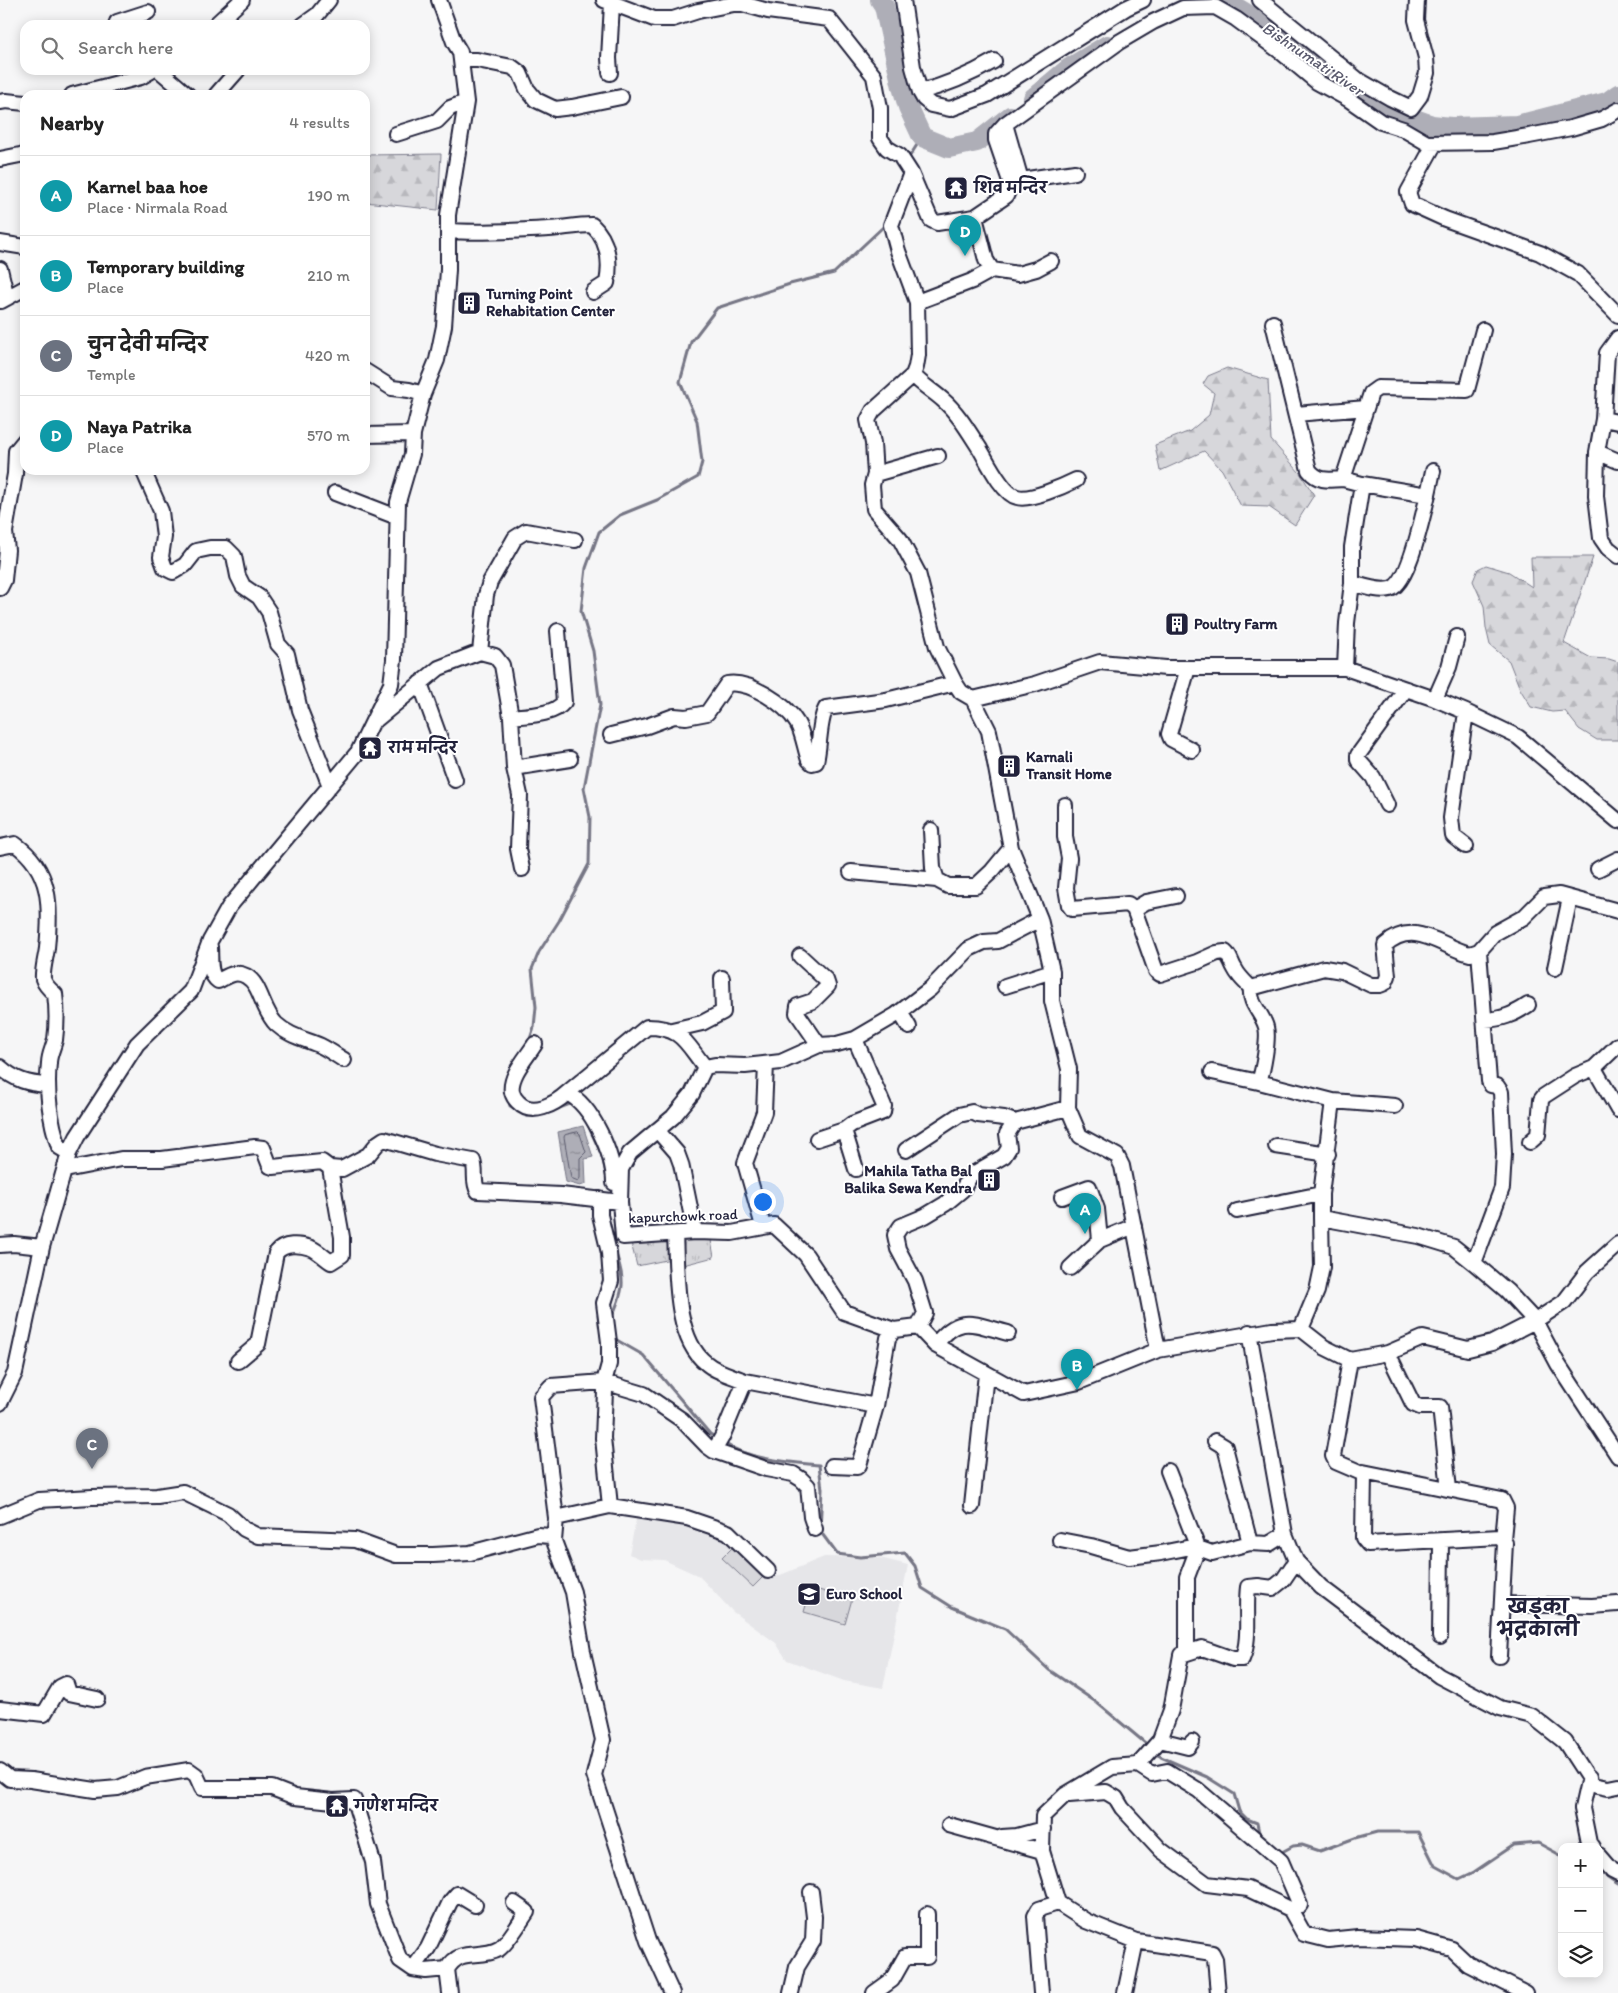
<!DOCTYPE html>
<meta charset="utf-8">
<style>
body{margin:0;font-family:Itim,"Playpen Sans Deva",sans-serif;background:#f2f2f2;color:#222}
.controls{position:absolute;right:15px;bottom:15px;display:grid;overflow:hidden;border-radius:10px;box-shadow:0 2px 12px #0003}
.controls button{width:45px;height:45px;display:grid;place-items:center;padding:0;border:0;border-bottom:1px solid #e0e0e0;background:#fff;color:#222;font:25px sans-serif}
.you{position:absolute;left:762px;top:1201px;width:18px;height:18px;margin:-12px;border:4px solid #fff;border-radius:50%;background:#1a73e8;box-shadow:0 0 0 8px #1a73e833}
.badge{display:grid;place-items:center;width:32px;height:32px;border-radius:50%;background:#1a73e8;color:#fff;font-size:16px;font-weight:700}
.pin{position:absolute;translate:-50% -41px;filter:drop-shadow(0 1px 2px #0008)}
.pin::after{content:'';position:absolute;top:26px;width:18px;height:15px;background:inherit;clip-path:polygon(0 0,100% 0,50% 100%)}
.list{margin:0;padding:0;list-style:none}
h2{display:flex;justify-content:space-between;align-items:center;height:65px;margin:0;padding:0 20px;font-size:21px}
h2 small{font-size:16px;font-weight:400;color:#767676}
.list li{display:grid;grid-template-columns:32px 1fr auto;gap:15px;align-items:center;box-sizing:border-box;height:80px;padding:0 20px;border-top:1px solid #e0e0e0}
.list b{display:block;font-size:19px;white-space:nowrap}
.list p{margin:0;font-size:16px;white-space:nowrap;color:#767676}
.list em{font-size:16px;font-style:normal;color:#767676}
.icon{flex:none;width:28px;height:28px;fill:none;stroke:currentColor;stroke-width:2;stroke-linecap:round;stroke-linejoin:round}
.map{position:relative;flex:none;width:1618px;height:1993px;overflow:hidden}
.search{position:absolute;background:#fff;box-shadow:0 2px 12px #0003;left:20px;top:20px;width:350px;height:55px;display:flex;align-items:center;gap:12px;box-sizing:border-box;padding:0 18px;border-radius:15px;color:#767676;font-size:19px}
.panel{position:absolute;background:#fff;box-shadow:0 2px 12px #0003;left:20px;top:90px;width:350px;height:385px;border-radius:15px}
.map>svg:first-child{display:block}
.built{fill:#e6e6e9}
.green{fill:#d7d7db;stroke:#7c7c8b}
.forest{fill:url(#forest-firs);stroke:#7c7c8b}
.park{fill:url(#park-tufts);stroke:#7c7c8b}
.water{fill:url(#water-ripples);stroke:#767685}
.lines{fill:none;stroke-linecap:round;stroke-linejoin:round}
.shore{stroke:#5a5a6d;stroke-width:1}
.stream{stroke:#767685;stroke-width:3}
.river{stroke:#aeaeb7;stroke-width:20}
.minor-casing{stroke:#22223b;stroke-width:18}
.minor{stroke:#fff;stroke-width:14}
.labels{text-anchor:middle;dominant-baseline:central;stroke-width:4;stroke-linejoin:round;paint-order:stroke}
.poi-label{font-size:15px;font-weight:bold;fill:#22223b;stroke:#fff;text-anchor:start}
.street-label{font-size:15px;fill:#22223b;stroke:#fff}
.water-label{font-size:16px;font-style:italic;fill:#5a5a6d;stroke:#fff}
.district-label{font-size:20px;font-weight:bold;fill:#22223b;stroke:#fff}
</style>
<div class="map">
<svg width="1618" height="1993" viewBox="0 0 1618 1993">
<defs>
<pattern id="forest-firs" width="22" height="20" patternUnits="userSpaceOnUse" patternTransform="scale(1.25)"><rect width="22" height="20" fill="#d7d7db"/><path d="M5 1l3.5 6h-7zM16 11l3.5 6h-7z" fill="#b8b8bd"/></pattern>
<pattern id="park-tufts" width="24" height="20" patternUnits="userSpaceOnUse" patternTransform="scale(1.25)"><rect width="24" height="20" fill="#d7d7db"/><path d="M3 7l-1-3M5 7V3M7 7l1-3M15 17l-1-3M17 17v-4M19 17l1-3" fill="none" stroke="#b8b8bd"/></pattern>
<pattern id="water-ripples" width="26" height="14" patternUnits="userSpaceOnUse" patternTransform="scale(1.25)"><rect width="26" height="14" fill="#aeaeb7"/><path d="M2 4q2-2 4 0t4 0M15 11q2-2 4 0t4 0" fill="none" stroke="#8d8d96"/></pattern>
</defs>
<rect width="100%" height="100%" fill="#f6f6f7"/>
<filter id="ink" filterUnits="userSpaceOnUse"><feTurbulence type="fractalNoise" baseFrequency=".02" numOctaves="2"/><feDisplacementMap in="SourceGraphic" scale="10" xChannelSelector="R" yChannelSelector="G"/><feConvolveMatrix kernelMatrix="1 2 1 2 8 2 1 2 1" color-interpolation-filters="sRGB"/></filter>
<g filter="url(#ink)">
<path class="built" d="M638 1510 721 1532 765 1573 778 1576 824 1557 880 1558 908 1565 883 1688 844 1681 787 1660 776 1643 733 1612 699 1576 664 1560 641 1559 629 1554Z"/>
<path class="green" d="M734 1546 765 1575 753 1587 722 1558Z
M811 1588 852 1599 845 1624 804 1612Z"/>
<path class="forest" d="M441 154 438 210 365 202V155Z
M1227 368 1268 380 1271 440 1300 473 1314 495 1295 525 1269 507 1241 506 1222 470 1204 451 1160 471 1155 445 1190 431 1209 415 1214 393 1203 384 1208 376Z
M1531 557H1593L1564 643 1591 658 1609 659 1618 662V740H1597L1579 729 1565 711 1552 712 1531 707 1520 689 1509 661 1490 645 1486 628 1484 606 1473 581 1478 569 1486 565 1509 572 1532 587Z"/>
<path class="park" d="M701 1238 711 1240 714 1257 683 1265V1239Z
M671 1239V1259L637 1266 631 1243Z"/>
<path class="water" d="M583 1126 593 1157 585 1159 586 1184 580 1186 566 1182 558 1132Z"/>
<g class="lines">
<path class="shore" d="M578 1132 580 1134 586 1152 580 1158V1178L578 1181 571 1178 564 1137 565 1135Z"/>
<path class="stream" d="M908 159 922 137
M898 188 904 170
M529 1042 534 1027 536 1007 532 969 539 952 559 921 589 864 590 817 584 788 600 705 593 651 581 611 586 568 599 532 620 515 657 500 698 477 702 462 697 421 680 382 691 342 717 308 790 284 834 273 883 227 895 196
M508 1097 510 1106 518 1110
M554 1110 570 1104 574 1105
M588 1125 602 1156 609 1188
M611 1319C624 1290 626 1281 615 1251
M614 1337 615 1339 643 1355 710 1434 717 1438
M722 1442C749 1460 787 1462 819 1465L822 1489 820 1531 837 1554 860 1557 905 1553 915 1566 922 1588 952 1607 1005 1629 1049 1670 1096 1702 1150 1747
M1155 1751 1161 1757 1207 1777 1234 1794 1239 1811 1247 1819 1257 1823 1260 1837
M1278 1851 1280 1853 1293 1846 1302 1845 1320 1851 1355 1838 1377 1832H1418L1435 1866 1459 1879 1474 1872 1514 1845 1538 1843 1562 1856
M1599 1871 1618 1884"/>
<path class="river" d="M880 0 884 6 902 87 908 107 922 137 949 148 977 142 1010 116
M1194 3 1228 2 1310 53 1389 110 1432 125 1451 127 1517 125 1607 102 1618 94
M1033 98 1069 68 1107 45"/>
<g class="minor-casing">
<path id="minor" d="M604 0 654 19H673L698 11 739 3 768 11 829 19 874 76 880 108V138L887 148 900 156 911 173 931 220 937 223 975 217 1006 196 1011 184 996 140V134L1005 124 1119 42 1153 22 1183 8 1215 7 1236 19 1281 52 1317 82 1348 99 1381 122 1403 129 1427 143 1493 142 1529 136 1571 128 1602 119 1618 110
M903 0 913 67 920 92 924 99 931 105 950 109 987 95 1126 8 1143 0
M1260 0 1357 79 1390 98 1411 108 1420 96 1427 73 1426 58 1416 20 1417 0
M116 25 117 22 148 12
M215 25 242 0
M303 25 317 15 329 0
M462 60H477L512 67 520 73 527 89 536 100 555 109 572 107 621 97
M159 70 188 95
M610 73 609 58 612 4
M920 92C947 85 970 75 994 61
M72 95 141 77 153 70
M216 95 238 70
M0 102 6 101 25 103
M1005 124 1021 180 1075 172
M396 134 437 121 450 108 466 102
M1435 143 1408 192 1412 204 1445 219 1540 253 1578 274 1618 315
M0 159 25 154
M911 173 891 225 898 251 917 302 918 355 916 367 913 375 873 411 868 420 873 443 875 474 872 485 874 509 900 539 918 573 937 647 955 683 961 692 973 699 989 731 1011 848 1040 919 1052 971V1001L1069 1069 1068 1108 1080 1136 1117 1156 1122 1166 1158 1350
M975 217 986 260 992 270
M449 231C482 233 516 231 549 229 564 228 577 225 592 225 608 240 611 262 607 283L593 292
M0 243 25 247
M0 269 7 298
M1 301 25 288
M917 302 972 281 992 270 1018 274 1036 269 1051 261
M1273 323 1309 470C1318 482 1329 480 1343 479
M1618 338 1607 353 1603 419 1597 452 1596 496 1601 538 1608 548 1618 556
M365 371 392 388 409 390 423 394
M913 375C922 385 933 391 943 400 958 413 969 432 980 449 987 461 1003 494 1017 497 1030 501 1064 486 1076 480
M1296 414 1366 408
M1603 419 1618 422
M365 435 413 434
M1597 452 1618 461
M143 470 161 511 164 537 161 557 165 568 173 572 185 565 196 551 210 548H226L234 556 238 576 243 586 259 597 269 612 278 644 287 654 300 710 330 786
M875 474 938 456
M335 493 397 517
M1428 495 1362 484 1343 479 1371 393 1378 388 1467 390 1483 330
M1352 583C1363 586 1379 592 1390 589 1411 584 1428 493 1433 471
M0 588 4 580 7 550 5 532 15 474 16 451 25 440
M480 652 486 595 490 582 515 538 526 531 575 540
M1188 668 1169 734 1171 739 1192 750
M1345 668 1347 623 1352 583V547L1362 484
M420 683 455 780
M973 699 1035 684 1100 662 1166 668H1345L1435 699 1466 712 1518 737 1618 821
M1435 699 1449 667 1457 637
M511 717C527 715 553 716 564 702L558 631
M377 719 439 668 480 652 495 656 502 665 511 717 514 768 520 795 518 849 522 869
M611 735 647 726 674 716 686 717 707 713 727 684C749 680 786 704 797 723 803 733 805 749 809 760L812 763 816 762C820 745 819 721 826 708L886 700 955 683
M514 768 570 759
M1065 805V837L1069 858 1066 888 1069 905 1072 909 1128 904 1134 909 1156 971 1160 974 1197 962 1217 953 1225 952C1231 957 1231 963 1235 969 1239 977 1245 982 1251 988
M1387 805 1373 777 1358 760V755L1406 689
M931 830 933 868 937 880 948 886H976L992 871 1011 848
M1466 846 1453 836 1451 818 1466 712
M0 847 15 844C52 870 51 907 47 948 46 957 42 970 43 979 45 985 50 990 55 994 57 1009 57 1025 55 1040 53 1048 49 1055 49 1063 46 1090 50 1121 59 1147L69 1153
M1598 869 1618 859
M851 872 937 880
M1134 909 1146 902 1176 896
M1040 919 998 941 984 942 969 949 930 989 896 1015 855 1039 837 1044 819 1045 781 1062 745 1066 715 1065 705 1067 692 1094 673 1117 630 1153 621 1169 620 1202 623 1237 695 1232 732 1233 774 1225 806 1255 844 1312 894 1330 918 1327 935 1345 1024 1394 1079 1382 1158 1350 1272 1330 1301 1329 1324 1347 1350 1360 1388 1353 1423 1338 1468 1349 1492 1343 1535 1321 1564 1302 1587 1272 1618 1244
M210 947C211 958 208 974 218 981 228 976 235 970 246 976 261 984 262 1010 276 1024 289 1036 305 1039 321 1046 329 1050 336 1055 344 1060
M800 956 826 980 828 986 813 1001 798 1006 797 1013 819 1045
M1555 968 1570 898
M1005 986 1052 971
M900 1012 909 1027
M1485 1020C1502 1019 1513 1015 1528 1005
M672 1030 702 1023 723 1012 722 978
M855 1039 884 1106 883 1112 852 1124 844 1130 856 1169
M535 1044C527 1057 509 1076 512 1092 513 1096 516 1100 518 1102 532 1117 555 1104 567 1093 592 1105 614 1155 614 1183
M0 1067C15 1080 28 1084 47 1085
M1594 1068 1618 1110
M1212 1072 1259 1082
M567 1093 647 1027C682 1027 685 1042 705 1067
M1333 1101 1395 1106
M657 1130 677 1153 681 1164 695 1232
M817 1139 844 1130
M1530 1142 1538 1135 1541 1100 1544 1096 1575 1076 1594 1068 1618 1045
M1276 1146 1328 1154
M906 1150 959 1115 972 1112 978 1115 1004 1118 1015 1122
M65 1170 121 1159H162L255 1147 263 1148 270 1166 273 1167 322 1162 330 1168 342 1169 368 1155 378 1143 384 1139 435 1154 473 1161C477 1172 472 1181 478 1191L561 1195 620 1202
M1062 1197 1089 1187 1097 1209 1100 1240 1134 1226
M600 1199V1215L609 1253 611 1281 604 1303 609 1342V1364L604 1382 605 1391 603 1438 610 1506
M1237 1211 1321 1194
M1321 1218V1194L1333 1101 1259 1082C1263 1070 1269 1039 1266 1027 1262 1012 1249 1005 1251 988L1324 968 1342 971 1371 985H1380L1385 983 1388 976 1385 945C1414 918 1441 947 1470 954L1479 951 1495 933 1524 917 1544 897 1559 895 1618 911
M763 1226 745 1163 764 1112 766 1064
M675 1234C677 1271 674 1338 706 1363 716 1372 733 1376 745 1381
M0 1245 14 1244 42 1247
M1474 1263 1507 1291 1535 1321 1558 1364 1618 1456
M1070 1268 1100 1240
M918 1327 925 1313 915 1281 898 1249 895 1235 901 1226 925 1216 945 1204 962 1190 971 1175 1004 1156 1009 1148 1007 1134 1015 1122 1068 1108
M1301 1329 1317 1291 1322 1267 1321 1218 1418 1236 1454 1247 1474 1263 1502 1188 1504 1154 1501 1092 1497 1086 1491 1085 1489 1081 1479 951
M935 1345C960 1313 973 1324 1008 1333
M1388 1353 1413 1404 1420 1407H1440L1449 1489
M1350 1360 1333 1456 1336 1462 1364 1474 1363 1538 1368 1544 1500 1537 1505 1543 1499 1656
M238 1361 258 1344 276 1253C284 1243 299 1244 311 1248 318 1251 325 1258 331 1262L342 1255V1237L330 1168
M0 1403 15 1373 42 1247 69 1153 77 1137 137 1044 191 991 210 941 229 907 358 752 391 684 394 660 398 502 412 454 413 434 423 394 437 360 444 326 448 270V215L466 102 460 52 454 42 439 0
M1215 1441 1225 1447 1250 1543 1269 1544 1285 1534
M714 1451 766 1469 793 1474 801 1479 808 1486 811 1517 815 1529
M832 1466 857 1467 859 1465 876 1406
M1168 1471 1198 1548 1212 1553 1250 1543
M1363 1472 1502 1500 1506 1508 1503 1539
M972 1506 986 1374
M0 1516 39 1500 92 1497 157 1496 183 1492 228 1514 244 1529 258 1536 355 1540 396 1555H433L470 1553 538 1535 550 1536 554 1541
M556 1518 610 1506 687 1518 728 1532 768 1571
M1060 1540 1091 1546 1129 1557 1161 1553 1186 1548H1198L1187 1577V1653
M1296 1561 1321 1587 1439 1676 1500 1708 1532 1716 1565 1742 1593 1785 1608 1788 1618 1786
M1502 1604 1592 1606 1618 1604
M1440 1637 1441 1541
M0 1709 44 1714 60 1687 66 1684 69 1693 97 1699
M1160 1740 1188 1747 1192 1742
M1138 1765 1152 1774 1167 1771 1198 1790 1281 1861 1300 1905
M0 1771 10 1779 31 1780 95 1790 118 1788 145 1777 189 1770 196 1775 202 1788H272L295 1797 333 1801 354 1800 373 1862 378 1904 400 1960 413 1969
M1589 1777 1582 1808 1589 1843 1592 1847
M1069 1795 1106 1792 1116 1798 1122 1808 1161 1850 1207 1884 1248 1889 1290 1909 1304 1934 1328 1940 1358 1937 1416 1939 1452 1949 1468 1964 1525 1993
M949 1825 1042 1851
M1002 1837 1017 1836 1043 1829
M1599 1855 1612 1870 1618 1873
M447 1969C461 1946 479 1960 499 1949 507 1944 521 1921 527 1912L514 1903
M450 1993 447 1969 426 1971 413 1969 428 1948 450 1902 457 1894 475 1905
M672 1993 648 1941 594 1775 603 1740 583 1652 573 1592 554 1541 556 1518 541 1397 551 1386 604 1382 644 1394 682 1420 707 1446 714 1451 722 1437 745 1381 876 1406 888 1338 894 1330
M791 1993 797 1967 813 1941 814 1917 811 1892
M874 1993 892 1980 905 1957H927V1914
M1041 1993 1035 1916 1039 1909 1058 1903
M1125 1993 1136 1941
M1218 1993 1215 1959 1212 1953 1136 1941 1086 1921 1058 1903 1042 1851 1043 1816 1065 1795 1112 1767 1138 1765 1160 1740 1171 1710 1181 1655 1202 1648 1233 1659H1242C1251 1639 1245 1610 1248 1587L1258 1586 1273 1588 1283 1580 1296 1561 1285 1534 1249 1332"/>
</g>
<use href="#minor" class="minor"/>
</g>
</g>
<defs>
<g id="temple-square" transform="scale(1.25)"><rect x="-9" y="-9" width="18" height="18" rx="4" fill="#22223b" stroke="#fff"/><path d="M0-6L5-2H3V0L6.5 2.5H4V6H1.5V3h-3V6H-4V2.5H-6.5L-3 0V-2H-5Z" fill="#fff"/></g>
<g id="building-square" transform="scale(1.25)"><rect x="-9" y="-9" width="18" height="18" rx="4" fill="#22223b" stroke="#fff"/><path d="M-4-6H4V6H1V3H-1V6H-4ZM-2.5-4.3h1.7v1.8h-1.7ZM.8-4.3h1.7v1.8H.8ZM-2.5-1h1.7V.8h-1.7ZM.8-1h1.7V.8H.8Z" fill="#fff"/></g>
<g id="school-square" transform="scale(1.25)"><rect x="-9" y="-9" width="18" height="18" rx="4" fill="#22223b" stroke="#fff"/><path d="M0-5L7-2L0 1L-7-2ZM-4 1L0 2.5L4 1V4Q0 6-4 4Z" fill="#fff"/></g>
</defs>
<g fill-rule="evenodd">
<use href="#temple-square" x="956" y="188"/>
<use href="#building-square" x="469" y="303"/>
<use href="#building-square" x="1177" y="624"/>
<use href="#temple-square" x="370" y="748"/>
<use href="#building-square" x="1009" y="766"/>
<use href="#building-square" x="989" y="1180"/>
<use href="#school-square" x="809" y="1594"/>
<use href="#temple-square" x="337" y="1806"/>
</g>
<g class="labels">
<g class="poi-label">
<text x="974" y="188">शिव मन्दिर</text>
<text x="486" y="294">Turning Point<tspan x="486" dy="17">Rehabitation Center</tspan></text>
<text x="1194" y="624">Poultry Farm</text>
<text x="388" y="748">राम मन्दिर</text>
<text x="1026" y="757">Karnali<tspan x="1026" dy="17">Transit Home</tspan></text>
<text x="972" y="1171" text-anchor="end">Mahila Tatha Bal<tspan x="972" dy="17">Balika Sewa Kendra</tspan></text>
<text x="826" y="1594">Euro School</text>
<text x="354" y="1806">गणेश मन्दिर</text>
</g>
<g class="street-label">
<text transform="translate(683 1216) rotate(-2)">kapurchowk road</text>
</g>
<g class="water-label">
<text transform="translate(1313 59) rotate(34)">Bishnumati River</text>
</g>
<g class="district-label">
<text x="1538" y="1606">खड्का<tspan x="1538" dy="23">भद्रकाली</tspan></text>
</g>
</g>
</svg>
<div class="controls">
<button>+</button>
<button>−</button>
<button><svg class="icon" aria-label="layers" viewBox="0 0 24 24"><path d="M12 4l9 5-9 5-9-5zM3 14l9 5 9-5"/></svg></button>
</div>
<div class="you"></div>
<div class="pin badge" style="left:1085px;top:1234px;background:#0f9aa8">A</div>
<div class="pin badge" style="left:1077px;top:1390px;background:#0f9aa8">B</div>
<div class="pin badge" style="left:92px;top:1469px;background:#6b7280">C</div>
<div class="pin badge" style="left:965px;top:256px;background:#0f9aa8">D</div>
<div class="search"><svg class="icon" aria-label="search" viewBox="0 0 24 24"><circle cx="10" cy="10" r="6"/><path d="M15 15l6 6"/></svg>Search here</div>
<section class="panel">
<h2>Nearby<small>4 results</small></h2>
<ul class="list">
<li><span class="badge" style="background:#0f9aa8">A</span><div><b>Karnel baa hoe</b><p>Place · Nirmala Road</p></div><em>190 m</em></li>
<li><span class="badge" style="background:#0f9aa8">B</span><div><b>Temporary building</b><p>Place</p></div><em>210 m</em></li>
<li><span class="badge" style="background:#6b7280">C</span><div><b>चुन देवी मन्दिर</b><p>Temple</p></div><em>420 m</em></li>
<li><span class="badge" style="background:#0f9aa8">D</span><div><b>Naya Patrika</b><p>Place</p></div><em>570 m</em></li>
</ul>
</section>
</div>
